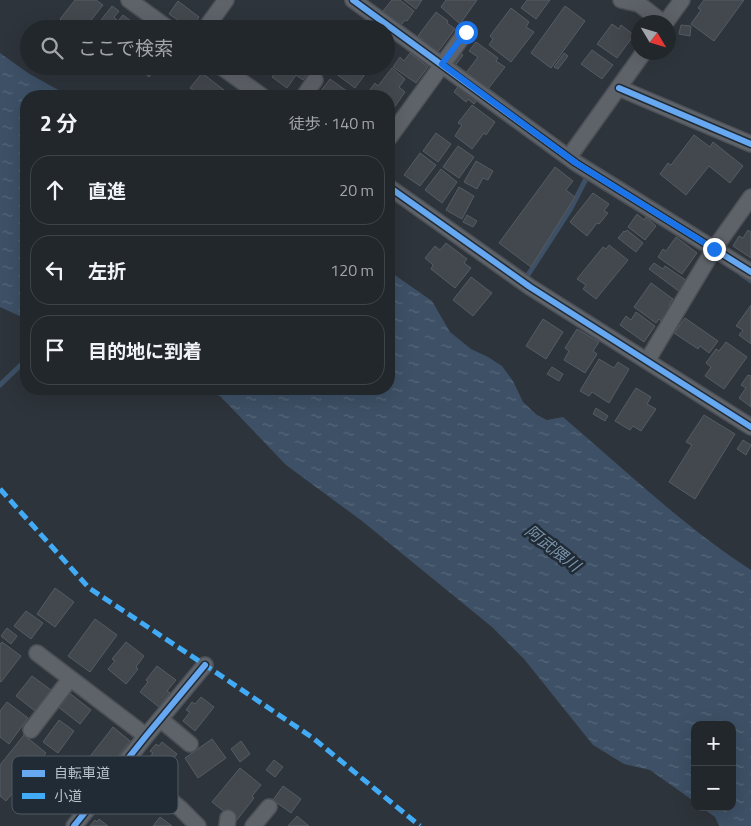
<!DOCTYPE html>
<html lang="ja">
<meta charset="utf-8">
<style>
body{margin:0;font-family:"Titillium Web","Noto Sans JP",sans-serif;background:#2a2f34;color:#f1f3f6}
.controls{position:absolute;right:15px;bottom:15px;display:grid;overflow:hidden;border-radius:10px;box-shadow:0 5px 20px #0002}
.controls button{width:45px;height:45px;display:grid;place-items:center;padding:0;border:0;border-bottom:1px solid #3f4448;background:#22272c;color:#f1f3f6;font:25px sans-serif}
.compass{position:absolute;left:631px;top:15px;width:45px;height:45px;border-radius:50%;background:#22272c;box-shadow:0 5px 20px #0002;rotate:128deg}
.stop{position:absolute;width:15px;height:15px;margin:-11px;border:4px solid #1a73e8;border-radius:50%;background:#fff}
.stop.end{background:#1a73e8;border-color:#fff;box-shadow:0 1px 5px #0008}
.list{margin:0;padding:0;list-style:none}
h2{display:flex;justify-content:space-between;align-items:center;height:65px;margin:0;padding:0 20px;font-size:21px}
h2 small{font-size:16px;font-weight:400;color:#a2a5a9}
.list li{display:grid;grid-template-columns:32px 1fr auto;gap:15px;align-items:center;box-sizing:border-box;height:70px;margin:0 10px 10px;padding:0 10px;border:1px solid #3f4448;border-radius:20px}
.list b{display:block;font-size:19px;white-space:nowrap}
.list em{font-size:16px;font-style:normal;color:#a2a5a9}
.icon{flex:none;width:28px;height:28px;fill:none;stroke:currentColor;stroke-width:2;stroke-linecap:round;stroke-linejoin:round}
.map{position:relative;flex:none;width:751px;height:826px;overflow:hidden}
.search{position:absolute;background:#22272c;box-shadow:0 5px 20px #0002;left:20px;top:20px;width:375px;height:55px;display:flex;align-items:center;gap:12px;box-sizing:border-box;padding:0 18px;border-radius:28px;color:#a2a5a9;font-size:19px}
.panel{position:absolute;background:#22272c;box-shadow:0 5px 20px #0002;left:20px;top:90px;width:375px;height:305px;border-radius:20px}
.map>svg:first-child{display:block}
.water{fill:url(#water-ripples)}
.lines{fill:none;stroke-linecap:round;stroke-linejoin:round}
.stream{stroke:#3d5065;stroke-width:5}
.building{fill:#43484e;stroke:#565c63}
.minor-casing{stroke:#4c5056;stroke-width:18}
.minor{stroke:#5e6269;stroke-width:15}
.quiet{stroke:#42abf6;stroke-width:5;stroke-dasharray:10 5;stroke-linecap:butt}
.cycleway-casing{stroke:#212b36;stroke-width:9}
.cycleway{stroke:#66a8f1;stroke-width:6}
.route{stroke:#1a73e8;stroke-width:6}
.labels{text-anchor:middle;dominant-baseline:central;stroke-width:5;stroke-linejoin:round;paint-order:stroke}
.water-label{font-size:16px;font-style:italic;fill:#7b94ab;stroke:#212b36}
.key{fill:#212b36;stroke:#4f5863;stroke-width:1}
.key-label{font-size:14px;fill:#b9c1cb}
</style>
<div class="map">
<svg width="751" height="826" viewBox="0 0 751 826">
<defs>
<pattern id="water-ripples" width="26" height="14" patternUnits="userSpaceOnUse" patternTransform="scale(1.25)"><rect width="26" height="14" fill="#3d5065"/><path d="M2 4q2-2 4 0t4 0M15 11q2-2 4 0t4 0" fill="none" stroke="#57677a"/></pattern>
</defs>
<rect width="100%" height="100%" fill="#2e343b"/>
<path class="water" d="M0 53 28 73 69 96H26V319L0 307Z
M389 271 432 301 450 332 471 349 488 357 502 366 513 381 523 402 537 415 547 420 563 417C624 469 683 526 751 570V826H719L715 817 701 807H732V725H695V802L650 770 624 764 593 745 524 659 492 627 362 521 286 465 221 397 209 389H389Z"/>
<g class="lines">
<path class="stream" d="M741 274 751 281
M526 278 570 210 587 177 591 179
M0 385 26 360"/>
</g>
<path class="building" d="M75 0H96L103 5 84 29H72L60 19Z
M392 0H400L414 11 407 21 405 20 401 25 383 11Z
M404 0H422L416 9Z
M446 0H477L460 24 441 7Z
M527 0H550L536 19 521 8Z
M704 0H744L714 41 691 24 701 10 698 8Z
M178 1 199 17 191 29 169 14Z
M112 6 119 11 114 17 118 21 123 15 135 24 131 29H94Z
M565 6 585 21 551 68 531 53Z
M511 8 529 22 526 27 534 32 511 62 489 45 493 39 490 36Z
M436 12 448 21 447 23 455 29 437 53 421 42 423 40 418 36Z
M612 24 619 29 621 25 634 35 617 58 597 44Z
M681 25 691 26 690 36 679 34Z
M476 42 498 58 496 61 505 67 488 89 466 73 478 57 469 51Z
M592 50 613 65 602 79 581 64Z
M457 51 463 55 454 67 448 62Z
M410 53 428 67 416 83 393 67 400 57 404 61Z
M564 53 568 56 558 69 554 67Z
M136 66H158L149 77Z
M280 66H313L303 80 296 75 287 88 272 77Z
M334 66H371L355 88 331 70Z
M392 68 405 79 399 87 405 92 391 112 389 110V96H369L367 94 375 83 378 86Z
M202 73 224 90 220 96H201L190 88Z
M330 79 351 94 349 96H317Z
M459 85 478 99 474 104 468 99 466 102 454 92Z
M472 105 495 122 486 135 484 133 472 149 455 136 462 125 458 123Z
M436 133 451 144 438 162 423 151Z
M694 135 710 147 713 142 743 166 730 183 709 166 686 195 660 174 668 163 671 165Z
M458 146 474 157 459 178 443 167Z
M420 153 436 165 420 186 404 175Z
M476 161 493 171 488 180 483 178 477 189 464 182Z
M555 167 573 181 566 190 575 197 531 267 499 243Z
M441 169 457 182 442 203 425 190Z
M459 187 474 196 462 219 446 210Z
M593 193 609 204 604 211 608 213 599 224 597 223 587 236 570 222Z
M637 214 644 220 646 217 656 226 645 240 628 227Z
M467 215 477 221 473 227 463 222Z
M627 230 643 243 636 252 618 238 624 231 625 232Z
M748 230 751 232V258L733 246 739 236 743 238Z
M676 237 697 253 682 274 658 257 663 249 666 251Z
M446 243 467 259 464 263 471 268 455 288 431 269 433 265 425 258 435 246 440 250Z
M609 245 628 260 596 299 583 289 586 285 577 279 603 247 606 249Z
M654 263 663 269 665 266 687 281 680 292 649 269Z
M471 277 492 293 473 316 453 300Z
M651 283 673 299 669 305 672 307 661 321 659 319 656 323 634 307Z
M751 305V344L739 335 743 330 736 326Z
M636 312 655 326 644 342 620 325 626 316 631 320Z
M685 318 718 341 709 353 700 346 698 349 674 333Z
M543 319 563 332 546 359 526 346Z
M577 329 599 342 593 351 597 354 585 373 564 360 569 351 565 348Z
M726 342 747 357 724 389 705 376 711 367 706 363 716 349 719 351Z
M599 359 614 368 618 362 629 369 609 403 592 392 589 396 580 391Z
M552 367 563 374 559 381 547 374Z
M748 375 751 376V407L739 398 746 388 741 385Z
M636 388 651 397 647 404 656 409 641 431 633 426 630 430 615 421Z
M596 408 608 416 605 421 593 414Z
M704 415 735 434 695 499 669 482 692 445 686 442Z
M743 440 751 445 746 455 737 449Z
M55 588 74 602 55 627 37 614Z
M26 611 43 623 31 639 14 626Z
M95 619 117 635 90 672 68 656Z
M7 628 17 636 11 644 1 636Z
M2 642 21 656 1 682 0 681V644Z
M126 642 144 656 136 667 138 669 126 684 108 669 115 661 112 659Z
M157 666 176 680 167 691 170 693 159 707 140 692 148 682 146 680Z
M32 676 51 690 35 711 16 696Z
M68 692 91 710 80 724 57 706Z
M201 697 214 707 195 731 183 721 190 712 186 710 192 702 195 704Z
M7 702 28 718 9 744 0 737V711Z
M59 720 74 731 58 753 43 742Z
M113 727 130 741 105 773 88 759Z
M24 735 46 753 6 801 0 796V765Z
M212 739 226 758 198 778 185 758Z
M241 741 250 754 240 762 231 749Z
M162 742 177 754 161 775 145 763 153 753 150 751 156 744 159 746Z
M274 760 283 767 275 777 266 770Z
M240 768 261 785 252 796 254 798 236 821 212 802Z
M130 783 144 795 132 810 131 809 126 814 113 804Z
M283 786 301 799 291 813 273 800Z
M297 816 309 826H288Z
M160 817 172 826H153Z
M99 819 108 826H90L95 820 97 822Z"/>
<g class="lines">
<g class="minor-casing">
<path id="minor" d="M129 0 169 29
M353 0 576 163 751 272
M621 0 639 4 662 22
M666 22 682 0
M205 29 226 0
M220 66 262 96
M619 88 751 144
M304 96 315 80
M389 138 466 32
M569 157 644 52
M389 187 530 287 751 427
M647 361 714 249 751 197
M37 653 146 736
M160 719 190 744
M31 730 70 679
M124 762 181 809 198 826
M74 826 146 736 205 665
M227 826 228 818
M253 826 269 807"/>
</g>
<use href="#minor" class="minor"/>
<path class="quiet" d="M0 489 89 588 205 665 313 738 420 826"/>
<g class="cycleway-casing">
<path id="cycleway" d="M353 0 576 163 751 272
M619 88 751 144
M389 187 530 287 751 427
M74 826 146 736 205 665"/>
</g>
<use href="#cycleway" class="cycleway"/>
</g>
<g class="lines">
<path class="route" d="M466 32 442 64 576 163 714 249"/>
</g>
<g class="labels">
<g class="water-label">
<text transform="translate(553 548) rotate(38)">阿武隈川</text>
</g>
</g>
<rect x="12" y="756" width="166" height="58" rx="8" class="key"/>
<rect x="22" y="770" width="23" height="7" fill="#66a8f1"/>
<rect x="22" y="793" width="23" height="6" fill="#42abf6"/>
<g class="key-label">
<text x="54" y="778">自転車道</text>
<text x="54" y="801">小道</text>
</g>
</svg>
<div class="controls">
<button>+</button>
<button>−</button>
</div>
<svg class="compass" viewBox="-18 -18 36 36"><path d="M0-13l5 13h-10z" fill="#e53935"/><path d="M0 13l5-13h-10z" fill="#a2a5a9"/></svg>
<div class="stop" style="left:466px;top:32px"></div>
<div class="stop end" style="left:714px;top:249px"></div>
<div class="search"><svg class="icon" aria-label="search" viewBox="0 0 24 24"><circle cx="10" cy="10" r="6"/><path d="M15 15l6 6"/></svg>ここで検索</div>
<section class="panel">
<h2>2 分<small>徒歩 · 140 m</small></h2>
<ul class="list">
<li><svg class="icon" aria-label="ahead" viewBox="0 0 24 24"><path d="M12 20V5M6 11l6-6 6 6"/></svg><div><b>直進</b></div><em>20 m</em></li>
<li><svg class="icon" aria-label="left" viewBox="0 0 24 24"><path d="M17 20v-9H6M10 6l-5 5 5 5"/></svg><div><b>左折</b></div><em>120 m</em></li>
<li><svg class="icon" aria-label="arrive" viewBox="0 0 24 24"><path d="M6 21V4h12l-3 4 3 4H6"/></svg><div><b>目的地に到着</b></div></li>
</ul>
</section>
</div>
